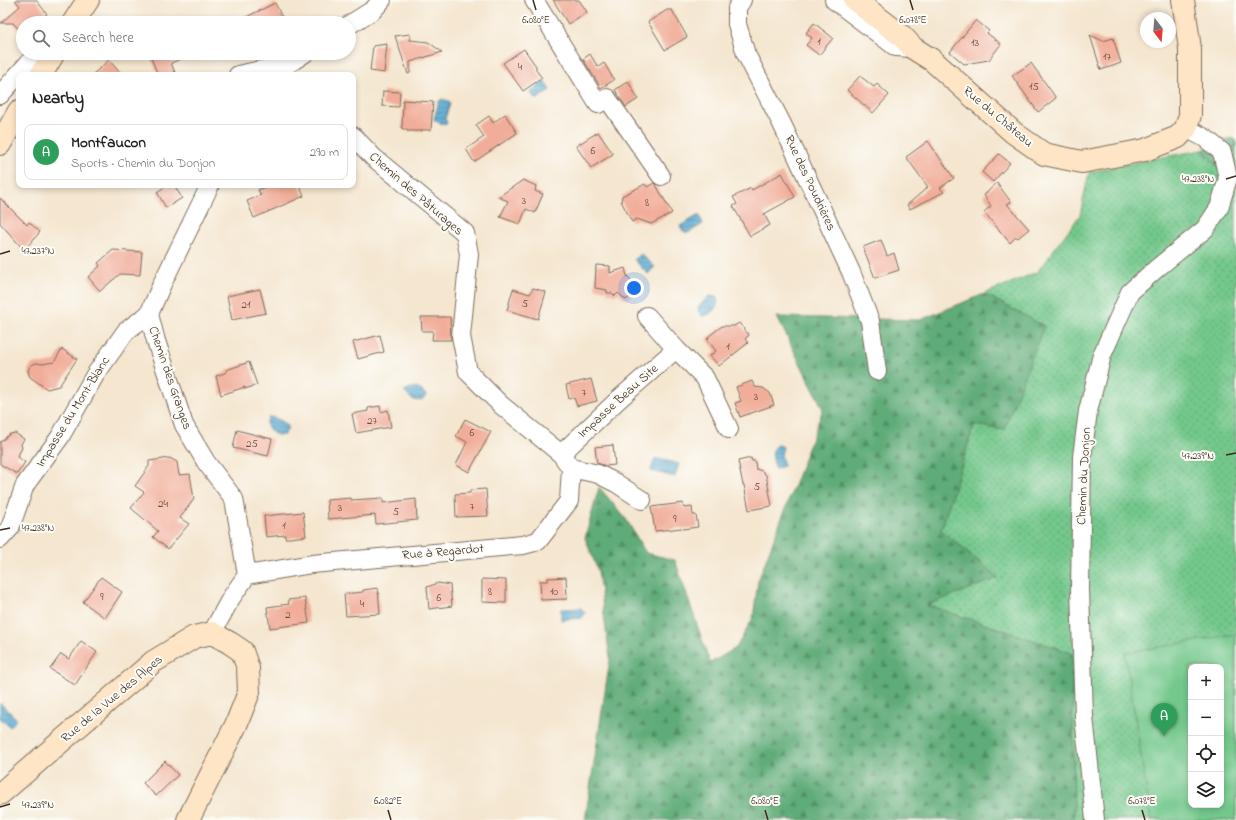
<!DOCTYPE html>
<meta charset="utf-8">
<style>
body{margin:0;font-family:"Indie Flower",sans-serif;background:#f2f2f2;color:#202124}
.controls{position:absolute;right:12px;bottom:12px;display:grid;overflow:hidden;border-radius:8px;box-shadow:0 2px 6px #0003}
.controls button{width:36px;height:36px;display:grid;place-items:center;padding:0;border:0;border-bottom:1px solid #e0e0e0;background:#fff;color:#202124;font:20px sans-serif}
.compass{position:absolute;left:1140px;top:12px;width:36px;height:36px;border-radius:50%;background:#fff;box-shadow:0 2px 6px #0003;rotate:164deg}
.you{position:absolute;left:634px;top:288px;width:14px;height:14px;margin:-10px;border:3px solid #fff;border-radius:50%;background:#1a73e8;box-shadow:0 0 0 6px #1a73e833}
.badge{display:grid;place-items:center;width:26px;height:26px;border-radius:50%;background:#c8321e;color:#fff;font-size:13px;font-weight:700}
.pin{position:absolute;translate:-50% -33px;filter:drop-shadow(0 1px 2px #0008)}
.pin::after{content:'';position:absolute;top:21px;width:14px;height:12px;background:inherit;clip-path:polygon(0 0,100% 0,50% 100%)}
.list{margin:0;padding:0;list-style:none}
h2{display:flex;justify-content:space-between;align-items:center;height:52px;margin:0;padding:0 16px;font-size:17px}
h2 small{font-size:13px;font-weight:400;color:#757577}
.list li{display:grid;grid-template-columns:26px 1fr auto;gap:12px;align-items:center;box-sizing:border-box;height:56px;margin:0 8px 8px;padding:0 8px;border:1px solid #e0e0e0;border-radius:8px}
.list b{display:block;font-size:15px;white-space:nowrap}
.list p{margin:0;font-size:13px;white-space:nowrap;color:#757577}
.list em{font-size:13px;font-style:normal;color:#757577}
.icon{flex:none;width:22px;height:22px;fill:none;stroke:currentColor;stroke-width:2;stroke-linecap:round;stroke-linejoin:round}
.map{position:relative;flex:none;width:1236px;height:820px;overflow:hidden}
.search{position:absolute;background:#fff;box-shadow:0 2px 6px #0003;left:16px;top:16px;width:340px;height:44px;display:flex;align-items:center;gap:10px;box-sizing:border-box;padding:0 14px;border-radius:22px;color:#757577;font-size:15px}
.panel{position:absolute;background:#fff;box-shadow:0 2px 6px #0003;left:16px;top:72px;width:340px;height:116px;border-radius:8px}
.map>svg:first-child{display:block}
.grass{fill:url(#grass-dots);stroke:#577955;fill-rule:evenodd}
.forest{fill:url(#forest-firs);stroke:#4c6b4b}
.garden{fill:#73c88c;stroke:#577955;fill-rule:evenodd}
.water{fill:url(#water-rules);stroke:#466876}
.building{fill:#f1ad9a}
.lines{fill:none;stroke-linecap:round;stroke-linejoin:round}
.street-casing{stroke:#7c6c5c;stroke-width:20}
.secondary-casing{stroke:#7c6c5c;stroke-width:24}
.street{stroke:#fff;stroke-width:18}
.secondary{stroke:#fde5c5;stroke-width:22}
.ticks{fill:none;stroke:#3b2a1e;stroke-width:1.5}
.labels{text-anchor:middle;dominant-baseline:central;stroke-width:4;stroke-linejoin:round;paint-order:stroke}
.number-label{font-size:11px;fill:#684b3d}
.street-label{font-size:13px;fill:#3b2a1e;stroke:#fdfcf7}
.ticks-label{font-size:10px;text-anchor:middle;fill:#3b2a1e;stroke:#fdfcf7;stroke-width:4;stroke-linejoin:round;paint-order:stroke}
</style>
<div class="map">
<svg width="1236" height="820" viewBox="0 0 1236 820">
<defs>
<pattern id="grass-dots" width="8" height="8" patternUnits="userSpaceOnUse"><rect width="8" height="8" fill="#73c88c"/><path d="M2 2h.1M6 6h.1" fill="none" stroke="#60a372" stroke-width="1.8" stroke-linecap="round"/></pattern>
<pattern id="forest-firs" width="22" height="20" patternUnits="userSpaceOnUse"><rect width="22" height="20" fill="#5eac78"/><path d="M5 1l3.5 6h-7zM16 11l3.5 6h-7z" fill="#4f8c62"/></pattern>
<pattern id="water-rules" width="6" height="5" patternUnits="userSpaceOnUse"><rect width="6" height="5" fill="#52a6ce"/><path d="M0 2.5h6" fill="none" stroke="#4587a7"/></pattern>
</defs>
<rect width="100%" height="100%" fill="#fdfcf7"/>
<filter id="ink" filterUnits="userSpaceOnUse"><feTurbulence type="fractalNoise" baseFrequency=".025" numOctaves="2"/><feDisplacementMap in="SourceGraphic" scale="8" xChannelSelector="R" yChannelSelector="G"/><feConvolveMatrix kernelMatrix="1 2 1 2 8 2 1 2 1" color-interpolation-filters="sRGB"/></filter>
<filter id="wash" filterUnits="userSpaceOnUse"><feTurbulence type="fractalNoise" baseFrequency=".012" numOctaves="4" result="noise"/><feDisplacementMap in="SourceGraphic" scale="16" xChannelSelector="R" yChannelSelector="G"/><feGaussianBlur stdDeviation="0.9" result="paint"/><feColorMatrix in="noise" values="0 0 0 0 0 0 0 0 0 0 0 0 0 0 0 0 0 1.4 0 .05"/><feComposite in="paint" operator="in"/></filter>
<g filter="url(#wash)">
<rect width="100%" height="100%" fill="#f4e6cf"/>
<path class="grass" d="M1202 150 1236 186V820H1074L1072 653 927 605 998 577 941 530 974 425 1044 326 984 294 1037 272 1080 215 1089 172 1152 159ZM1191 667H1221V805H1191Z"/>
<path class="forest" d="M1231 138 1236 140V186L1202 150Z
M984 294 1044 326 1004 430 974 425 941 530 998 578 927 605 1072 653 1074 820H585L610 659 598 571 585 538 599 487 626 519 646 553 675 560 710 663 736 648 753 618 758 581 823 409 777 317 920 320Z"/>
<path class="garden" d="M1236 634V820H1151L1125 653ZM1191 667H1221V805H1191Z"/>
<path class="water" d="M544 81 550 90 536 100 530 92Z
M442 99 449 101 450 104 445 119 447 122 446 125 435 121 434 119 439 101Z
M699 215 703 224 688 233 683 231 680 226Z
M641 254 655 267 648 274 634 260Z
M709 296 716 297C721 305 714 310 708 315L702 316 699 312 698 307Z
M410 388C417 387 422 390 426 395 422 406 408 399 404 391Z
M269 417C278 418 285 421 288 429L284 435C275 437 269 431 266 423Z
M780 444 783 447 781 455 784 466 775 469 772 453 775 446Z
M655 458 679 464 675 477 651 471Z
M581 608 585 613 582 618 561 620V609Z
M0 703 17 719 10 727 0 718Z"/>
<g id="blocks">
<path class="building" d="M15 0H36L47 14 36 23H23V34L13 23H1L20 6Z
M553 0H579L587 12 568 24Z
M275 3 285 23H234Z
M667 10H672L687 37 665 50 648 22Z
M976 20 989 31 987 33 1001 44 989 60 964 64 950 52Z
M814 23 833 38 819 55 806 45 812 38 806 33Z
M410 34V40L428 42 442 52 410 62V73L408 74 395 36Z
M1090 35 1103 41 1113 38 1121 63 1101 70Z
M387 44 384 73 370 71 373 46Z
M524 49 536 66V70L542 78 523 91 503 63Z
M149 53H195L171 63 176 75H158Z
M590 54 598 67 604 63 614 80 601 88 583 59Z
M109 60 122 75H92Z
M1031 63 1056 98 1038 112 1012 76Z
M860 76 874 87 877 84 889 95 873 113 847 90Z
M628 81 638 99 626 107 615 90Z
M383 91 400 92 399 107 382 106Z
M403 100 433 102 431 130H422V131H407V129H402Z
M505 114 517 133 474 162 466 149 484 137 476 125 489 116 493 123Z
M598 132 613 154 591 168 576 146Z
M928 141 954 178 940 188 944 192 910 209 907 205 928 187 906 157Z
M999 154 1010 163 993 182 982 172Z
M782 173 795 197 764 214 770 225 750 236 733 206 737 204 733 197 751 188 752 190Z
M523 180 536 186 535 191 543 194 535 213 526 209 520 224 500 217 508 201 498 197Z
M654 183 656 185 672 213 651 224 637 219 632 222 621 201 622 196 645 184 647 187Z
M997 183 1011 202 1007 204 1029 229 1018 238 1016 237 1010 243 984 212 991 206 984 195Z
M168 185H174L182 198 166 208 157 192Z
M269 185H299L304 196 254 218 247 201 261 195 258 190Z
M0 198 27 225 29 222 40 232 24 250 0 223Z
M881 240 887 256 894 253 899 270 875 278 863 247Z
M113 250 142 252 140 275 120 274 100 291 88 277 100 266 98 263Z
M596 265 610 266V273L625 268 627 276 639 288 626 300 618 293 615 296 612 293H607V290L595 288Z
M533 288 546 292 538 319 507 310 513 289 530 294Z
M260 289 266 313 232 320 227 296Z
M421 317H450L451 340H432L433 331H422Z
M739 323 749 335 745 339 748 343 719 366 710 356 716 351 707 339 709 338 708 337 722 326H734Z
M380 335 384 352 358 359 353 342Z
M62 349 77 359 59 386 47 389 30 377 29 375 28 370 31 365 36 363 42 364 54 362Z
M249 362 257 385 245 389V387L221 395 216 376 227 372 226 370Z
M591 379 597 401 577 406 574 398 569 399 566 385Z
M752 381 755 387 763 388 770 393 774 405 740 417 735 403 741 401 736 387Z
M380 406 381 412 388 410 391 427 356 433 352 414 368 411V408Z
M465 419 491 432 469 472 456 465 467 442 456 436Z
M237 430 272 439 268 456 233 448Z
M15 433 24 439 21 444 22 448 17 457 25 462 17 474 0 464V442L10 434Z
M613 445 615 465 606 466 597 463 595 447Z
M170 458 177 462 179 475 190 474 194 499 180 518 189 524 168 549 153 537 158 531 131 508 144 492 135 486 149 466V461Z
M751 458 752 461H755L756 469 762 471 766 475 772 506 749 510 744 485H743L738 461Z
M486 489 488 516 456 517 455 494 470 493V490Z
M351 498V500L383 498V503L416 499 417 520 376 524 375 515 328 519 327 500Z
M683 503 684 508 692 507 693 515H696L698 527 683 529 682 528 655 531 651 507Z
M303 512 306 536 290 538H285V535L266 537 264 516Z
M101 577 122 592 105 618 83 602Z
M566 577 567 599 541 600 540 581H548V578Z
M482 579 506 580V603L482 602Z
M438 583 450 585 452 606 429 609 427 587Z
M378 588 380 614 346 616 344 594 363 592V590Z
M305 598 309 623 270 628 267 607 289 604 288 600Z
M81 641 97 652 75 685 50 669 61 654 69 659Z
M165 761 178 775 156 796 143 783Z"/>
</g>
</g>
<g filter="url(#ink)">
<use href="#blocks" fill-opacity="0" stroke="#7c6c5c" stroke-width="1"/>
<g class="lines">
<g class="street-casing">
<path id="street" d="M534 0 598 104 607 98 661 176
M742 0 737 8V24L746 54 782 124 851 272 870 321 877 371
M834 0 896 47 913 48
M349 25 373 10 382 0
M280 72 288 64 305 53
M238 75 288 64
M0 95 34 57 42 55 52 56
M210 185 162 284 149 314 156 341 184 425 206 462 234 499 247 575 231 598 212 633
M647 316 676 349
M561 454 618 400 676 349 705 378 729 429
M571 468 598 474 616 483 642 500
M0 539 10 528 25 485 60 437 95 375 126 331 149 314
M247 575 312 564 523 545 538 541 569 501 571 468 561 454 501 405 468 372 461 336 469 254 465 233 373 157 353 136
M1095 820 1084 717 1080 589 1082 457 1088 411 1102 355 1130 292 1156 269 1205 229 1219 208 1228 178 1222 152 1205 138 1186 128"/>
</g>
<g class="secondary-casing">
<path id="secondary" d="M855 0 902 36 913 48 932 60 1014 133 1044 154 1082 162 1145 150 1178 137 1186 128 1190 115V49L1183 0
M73 23 88 0
M41 75 54 53
M0 144 19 111
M0 794 153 662 194 637 212 633 230 643 242 651 248 668 249 692 236 725 188 820"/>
</g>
<use href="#street" class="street"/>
<use href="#secondary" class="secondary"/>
</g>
</g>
<path class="ticks" d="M533 0 536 10M910 0 913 10M1226 179 1236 176M0 254 10 251M1226 455 1236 453M0 530 10 528M0 807 10 804M388 810 391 820M765 810 768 820M1142 810 1145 820"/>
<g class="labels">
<g class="number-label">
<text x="819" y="42">1</text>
<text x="975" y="43">13</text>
<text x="1107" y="57">17</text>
<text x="520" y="67">4</text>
<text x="1034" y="87">15</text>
<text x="593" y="151">6</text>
<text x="524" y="201">3</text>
<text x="647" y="203">8</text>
<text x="525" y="304">5</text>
<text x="246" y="305">21</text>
<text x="728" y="347">1</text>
<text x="584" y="393">7</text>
<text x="756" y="397">3</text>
<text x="372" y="421">27</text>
<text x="472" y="433">6</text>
<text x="252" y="444">25</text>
<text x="757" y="487">5</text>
<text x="163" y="504">24</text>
<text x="472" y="507">7</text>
<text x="340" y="508">3</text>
<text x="396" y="512">5</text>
<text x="675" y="519">9</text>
<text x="284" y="526">1</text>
<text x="490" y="592">8</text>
<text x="554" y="592">10</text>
<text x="102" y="597">9</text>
<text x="439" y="598">6</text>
<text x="362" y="604">4</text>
<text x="288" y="615">2</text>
</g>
<g class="street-label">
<text transform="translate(998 117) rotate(40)">Rue du Château</text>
<text transform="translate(810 183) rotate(65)">Rue des Poudrières</text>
<text transform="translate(416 194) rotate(41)">Chemin des Pâturages</text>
<text transform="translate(170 378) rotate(71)">Chemin des Granges</text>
<text transform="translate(618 401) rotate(-42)">Impasse Beau Site</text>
<text transform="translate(73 412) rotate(-58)">Impasse du Mont-Blanc</text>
<text transform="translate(1084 476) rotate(-87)">Chemin du Donjon</text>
<text transform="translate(443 552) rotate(-5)">Rue à Regardot</text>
<text transform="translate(112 699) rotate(-40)">Rue de la Vue des Alpes</text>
</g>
</g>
<g class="ticks-label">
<text x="536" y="23">6.080°E</text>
<text x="913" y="23">6.078°E</text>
<text x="1198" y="182">47.238°N</text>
<text x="38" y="254">47.237°N</text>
<text x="1198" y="459">47.239°N</text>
<text x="38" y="531">47.238°N</text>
<text x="388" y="804">6.082°E</text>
<text x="765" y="804">6.080°E</text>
<text x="1142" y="804">6.078°E</text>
<text x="38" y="808">47.239°N</text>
</g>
</svg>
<div class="controls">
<button>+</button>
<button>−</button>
<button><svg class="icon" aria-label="locate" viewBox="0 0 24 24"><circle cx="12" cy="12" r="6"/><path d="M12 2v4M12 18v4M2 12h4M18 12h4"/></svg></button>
<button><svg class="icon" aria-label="layers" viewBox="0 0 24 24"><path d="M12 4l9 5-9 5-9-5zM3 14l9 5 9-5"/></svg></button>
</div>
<svg class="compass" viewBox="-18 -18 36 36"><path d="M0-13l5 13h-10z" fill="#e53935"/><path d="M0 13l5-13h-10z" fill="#757577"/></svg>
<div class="you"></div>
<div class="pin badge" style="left:1164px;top:736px;background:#2e9e5b">A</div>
<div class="search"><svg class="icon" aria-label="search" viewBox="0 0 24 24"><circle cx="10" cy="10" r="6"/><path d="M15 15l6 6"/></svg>Search here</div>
<section class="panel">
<h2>Nearby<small></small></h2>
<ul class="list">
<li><span class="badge" style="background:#2e9e5b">A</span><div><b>Montfaucon</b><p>Sports · Chemin du Donjon</p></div><em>290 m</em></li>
</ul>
</section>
</div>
